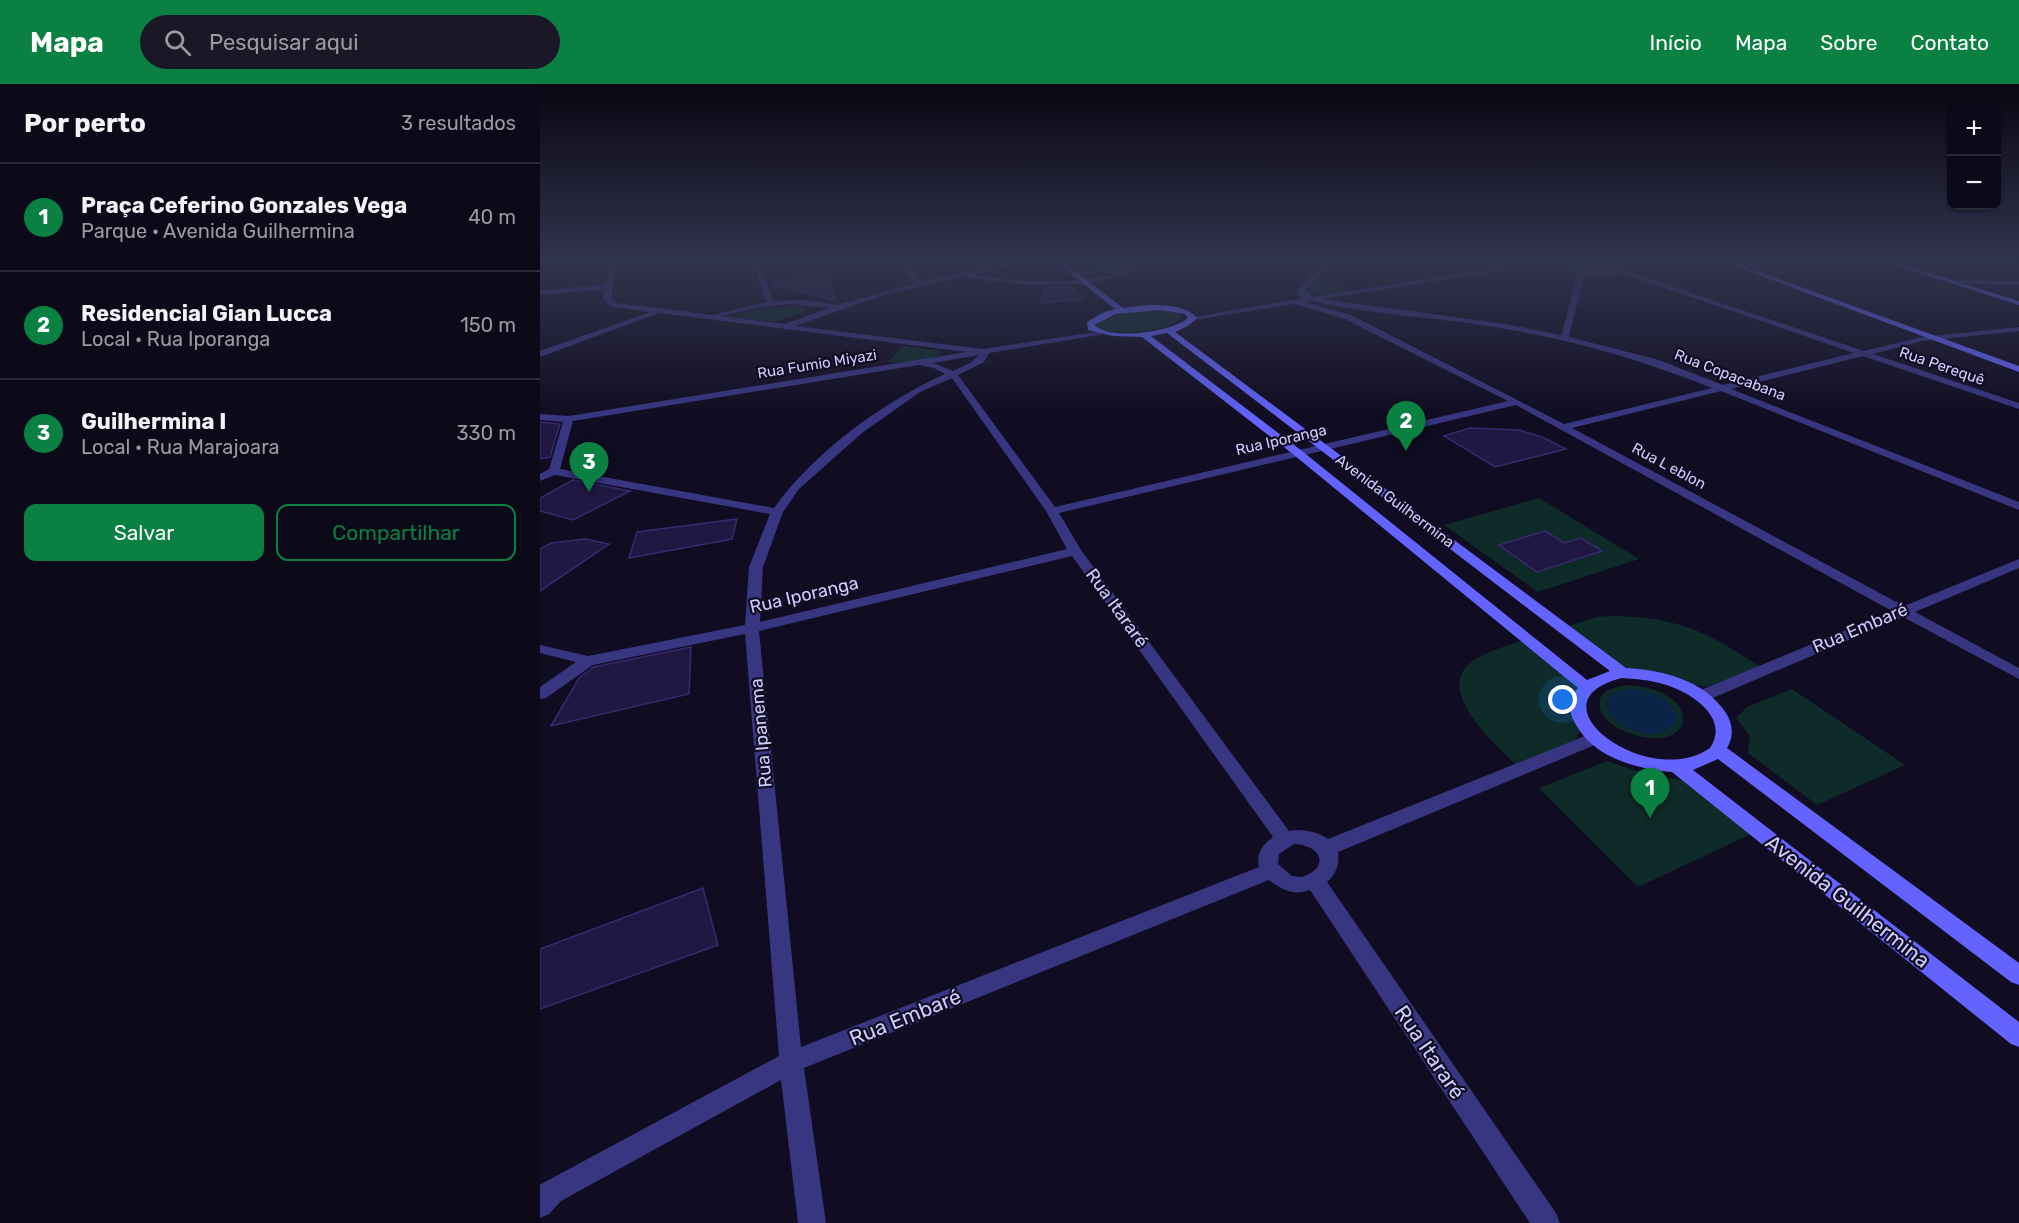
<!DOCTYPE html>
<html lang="pt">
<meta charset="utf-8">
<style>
body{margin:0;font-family:Rubik,sans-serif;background:#1a1726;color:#f1f3f6}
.controls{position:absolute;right:18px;top:18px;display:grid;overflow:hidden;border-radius:12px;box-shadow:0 2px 4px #0004}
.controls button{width:54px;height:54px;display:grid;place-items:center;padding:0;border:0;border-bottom:2px solid #2c2a38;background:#0c0919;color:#f1f3f6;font:30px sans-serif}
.you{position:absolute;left:1023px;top:616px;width:21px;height:21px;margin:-15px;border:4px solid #fff;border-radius:50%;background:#1a73e8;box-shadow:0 0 0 9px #1a73e833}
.badge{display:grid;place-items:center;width:39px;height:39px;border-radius:50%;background:#0b8043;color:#fff;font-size:20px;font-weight:700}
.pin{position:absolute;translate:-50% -50px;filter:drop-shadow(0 2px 3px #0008)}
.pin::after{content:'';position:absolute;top:32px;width:21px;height:18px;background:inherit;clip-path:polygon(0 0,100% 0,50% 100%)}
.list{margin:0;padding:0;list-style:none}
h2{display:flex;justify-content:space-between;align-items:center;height:78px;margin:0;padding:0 24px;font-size:26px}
h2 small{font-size:20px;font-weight:400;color:#9a9aa2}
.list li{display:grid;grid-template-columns:39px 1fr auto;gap:18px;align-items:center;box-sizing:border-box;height:108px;padding:0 24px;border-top:2px solid #2c2a38}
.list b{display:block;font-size:22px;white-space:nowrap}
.list p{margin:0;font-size:20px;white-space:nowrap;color:#9a9aa2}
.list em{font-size:20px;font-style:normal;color:#9a9aa2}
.actions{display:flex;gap:12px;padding:18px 24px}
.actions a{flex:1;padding:14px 0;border:2px solid #0b8043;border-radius:12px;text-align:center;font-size:21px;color:#0b8043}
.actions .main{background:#0b8043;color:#fff}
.icon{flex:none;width:33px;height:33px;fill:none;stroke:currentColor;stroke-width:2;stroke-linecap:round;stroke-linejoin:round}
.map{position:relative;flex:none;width:1479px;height:1139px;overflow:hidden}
header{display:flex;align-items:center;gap:36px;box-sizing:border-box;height:84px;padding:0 30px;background:#0b8043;color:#fff}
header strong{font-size:28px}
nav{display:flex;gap:33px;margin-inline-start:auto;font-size:21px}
.search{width:420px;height:54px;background:#1a1726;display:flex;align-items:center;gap:15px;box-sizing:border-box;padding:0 21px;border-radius:33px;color:#9a9aa2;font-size:22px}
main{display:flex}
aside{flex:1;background:#0c0919}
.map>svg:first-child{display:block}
.green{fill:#0f2b29}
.water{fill:#0b2346}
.building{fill:#201842;stroke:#362a6e;stroke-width:1.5}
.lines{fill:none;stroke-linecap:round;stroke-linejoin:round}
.street{fill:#383681;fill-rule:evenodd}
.secondary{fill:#6463ff;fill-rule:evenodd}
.labels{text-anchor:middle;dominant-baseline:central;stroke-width:4.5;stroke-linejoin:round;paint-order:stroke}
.far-street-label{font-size:15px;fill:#d1ccff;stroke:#100c21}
.street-label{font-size:18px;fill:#d1ccff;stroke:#100c21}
.near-street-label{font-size:21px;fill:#d1ccff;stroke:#100c21}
</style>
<header>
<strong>Mapa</strong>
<div class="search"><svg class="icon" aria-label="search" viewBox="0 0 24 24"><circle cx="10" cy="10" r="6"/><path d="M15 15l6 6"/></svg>Pesquisar aqui</div>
<nav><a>Início</a><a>Mapa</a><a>Sobre</a><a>Contato</a></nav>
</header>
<main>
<aside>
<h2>Por perto<small>3 resultados</small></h2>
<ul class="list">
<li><span class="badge">1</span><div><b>Praça Ceferino Gonzales Vega</b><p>Parque · Avenida Guilhermina</p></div><em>40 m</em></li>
<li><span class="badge">2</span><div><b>Residencial Gian Lucca</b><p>Local · Rua Iporanga</p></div><em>150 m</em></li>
<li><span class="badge">3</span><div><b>Guilhermina I</b><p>Local · Rua Marajoara</p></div><em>330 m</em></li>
</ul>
<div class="actions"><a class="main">Salvar</a><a>Compartilhar</a></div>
</aside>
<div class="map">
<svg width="1479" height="1139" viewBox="0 0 1479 1139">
<rect width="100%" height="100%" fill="#100c21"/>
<path class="green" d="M538 177H600L574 188 559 191Z
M1030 177H1080L1081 178 1078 182C1060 187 1036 188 1019 180Z
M777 196 787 201 806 204 808 208 783 212 767 209 765 207Z
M264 222 267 227 235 238 187 233 220 224Z
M623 225 640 229 642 233C629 251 569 252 552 242 574 228 597 228 623 225Z
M363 262 398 266 403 269C391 279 364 279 348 278Z
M999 414 1099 475 998 508 904 441Z
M1069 532C1135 532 1167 547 1220 583L1167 603 1086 589 1025 543 1057 533Z
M985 556 1040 600 1035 638 1040 647 1034 658 975 680C956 660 906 618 923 587 932 571 969 561 985 556Z
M1088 601C1173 608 1151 678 1082 646 1073 642 1062 634 1060 624 1056 606 1075 603 1088 601Z
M1252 605 1365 681 1277 721 1208 669 1210 652 1196 634 1207 623Z
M1067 677 1111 692 1143 696 1211 750 1098 803 999 704Z"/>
<path class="water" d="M1088 605C1106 606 1139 614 1136 638 1108 674 1029 616 1088 605Z"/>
<path class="building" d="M287 192 295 216 231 201V198Z
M506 203H531L542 215 500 219Z
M0 338 20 340 10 373 0 375Z
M930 344 979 346 1002 353 1026 365 955 383 904 352Z
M33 396 90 407 33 436 0 427V414Z
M197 435 192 455 89 474 97 448Z
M1005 447 1024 459 1041 454 1062 467 997 488 959 461Z
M45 455 69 460 0 507V465L11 459Z
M151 563 149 610 11 642 39 594 54 583Z
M163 804 178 861 0 925V865Z"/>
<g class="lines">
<path class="street" d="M71 177H77L71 214 77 219 173 231 226 218 213 177H219L233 217 266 216 297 221 375 199 360 177H366L381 197 464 180 499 177 433 190C477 198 522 201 566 192 582 189 598 177 614 177L594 188 546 200 496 201 448 197 424 192 341 212 255 242 443 265 562 247V251H559L449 269 444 278 418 291 515 423 968 317 805 235 755 220 653 236 649 234 764 214 759 212 757 206 787 177H793L765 206 772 213 1000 177H1014L1011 179C1034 186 1057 190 1081 183L1082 177H1089L1084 186 1324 267 1382 253 1479 243V247L1382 257 1333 270 1479 319V325L1323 272 1191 305 1479 418V426L1181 307 1032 344 1364 522 1479 475V484L1375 528 1479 584V595L1363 533 1168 616H1156L1154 612 1156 608 1352 527 976 321 519 429 541 466 749 747C761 744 779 748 788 755L1050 650H1062L1064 654 1062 658 798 768C800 780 796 790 787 798L1016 1129 1020 1139H990L770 806C754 812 742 806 729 796L264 984 286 1139H258L241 996 21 1117 9 1130 0 1134V1101L3 1099 239 972 205 550 53 581 6 614 0 615V603L36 578 0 569V561L48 572 205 541 209 483 230 430 15 391 0 397V390L9 385 23 338 0 336V330L29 332 426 268 119 229 0 273V267L110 228 72 223 63 215 65 205 0 211V207L66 200ZM1003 180 1037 189 1022 251 965 240 783 215ZM1078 188 1314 269 1183 301 1119 276 1029 253 1044 190 1064 191ZM772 217C836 232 902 233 966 245 1038 257 1105 277 1172 304L1024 340 811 231 765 218ZM251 220 289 224 245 240 181 232 221 223ZM439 271 430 279 413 287 393 279ZM379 281 394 284 405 290C343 318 274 368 234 424L20 385 33 337ZM412 294 506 427 527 465 220 538 223 483 243 428 259 405 322 349 380 308ZM532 472 733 753C722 761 716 770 719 783L261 963 219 547ZM754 760C781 761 791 783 762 793L752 792 738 780 739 770Z
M1413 196 1479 197V201L1411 199Z"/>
<path class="secondary" d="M515 177H522L583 224C604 221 641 216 657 234L648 242 635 248 1086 584C1123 586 1164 596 1186 629 1193 640 1194 653 1187 664L1479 879V901L1471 898 1178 675 1153 686 1479 938V963L1471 960 1132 688C1095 685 1053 673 1035 639 1028 627 1028 615 1038 604L754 371 602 253 573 252 548 246 547 238 562 229 575 225ZM620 226 645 230 648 234C632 248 571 257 554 241L576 230ZM627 249 1070 587 1047 596 762 367 611 252ZM1082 594C1096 595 1110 596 1123 600 1149 607 1191 633 1170 664 1110 707 985 618 1082 594Z
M1181 177H1189L1479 282V288Z
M1342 177H1350L1479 217V221Z"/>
</g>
<linearGradient id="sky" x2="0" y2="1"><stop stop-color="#090712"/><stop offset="0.53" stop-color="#31344e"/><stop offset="1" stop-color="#31344e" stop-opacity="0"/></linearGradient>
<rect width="1479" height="336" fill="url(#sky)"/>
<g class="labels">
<g class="far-street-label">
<text transform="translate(277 280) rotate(-9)">Rua Fumio Miyazi</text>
<text transform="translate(1402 282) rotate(19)">Rua Perequê</text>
<text transform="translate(1190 291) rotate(21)">Rua Copacabana</text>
<text transform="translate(741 356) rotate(-13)">Rua Iporanga</text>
<text transform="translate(1129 382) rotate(28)">Rua L eblon</text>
<text transform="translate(855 417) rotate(37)">Avenida Guilhermina</text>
</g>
<g class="street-label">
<text transform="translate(264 511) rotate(-13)">Rua Iporanga</text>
<text transform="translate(577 524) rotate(54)">Rua Itararé</text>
<text transform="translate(1320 544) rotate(-23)">Rua Embaré</text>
<text transform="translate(221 649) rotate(-95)">Rua Ipanema</text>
</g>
<g class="near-street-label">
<text transform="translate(1308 817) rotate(38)">Avenida Guilhermina</text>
<text transform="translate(365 933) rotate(-22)">Rua Embaré</text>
<text transform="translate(890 968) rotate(56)">Rua Itararé</text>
</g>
</g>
</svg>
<div class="controls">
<button>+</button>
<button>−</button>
</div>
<div class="you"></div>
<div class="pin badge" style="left:1110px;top:734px">1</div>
<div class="pin badge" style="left:866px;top:367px">2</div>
<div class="pin badge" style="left:49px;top:408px">3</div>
</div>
</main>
